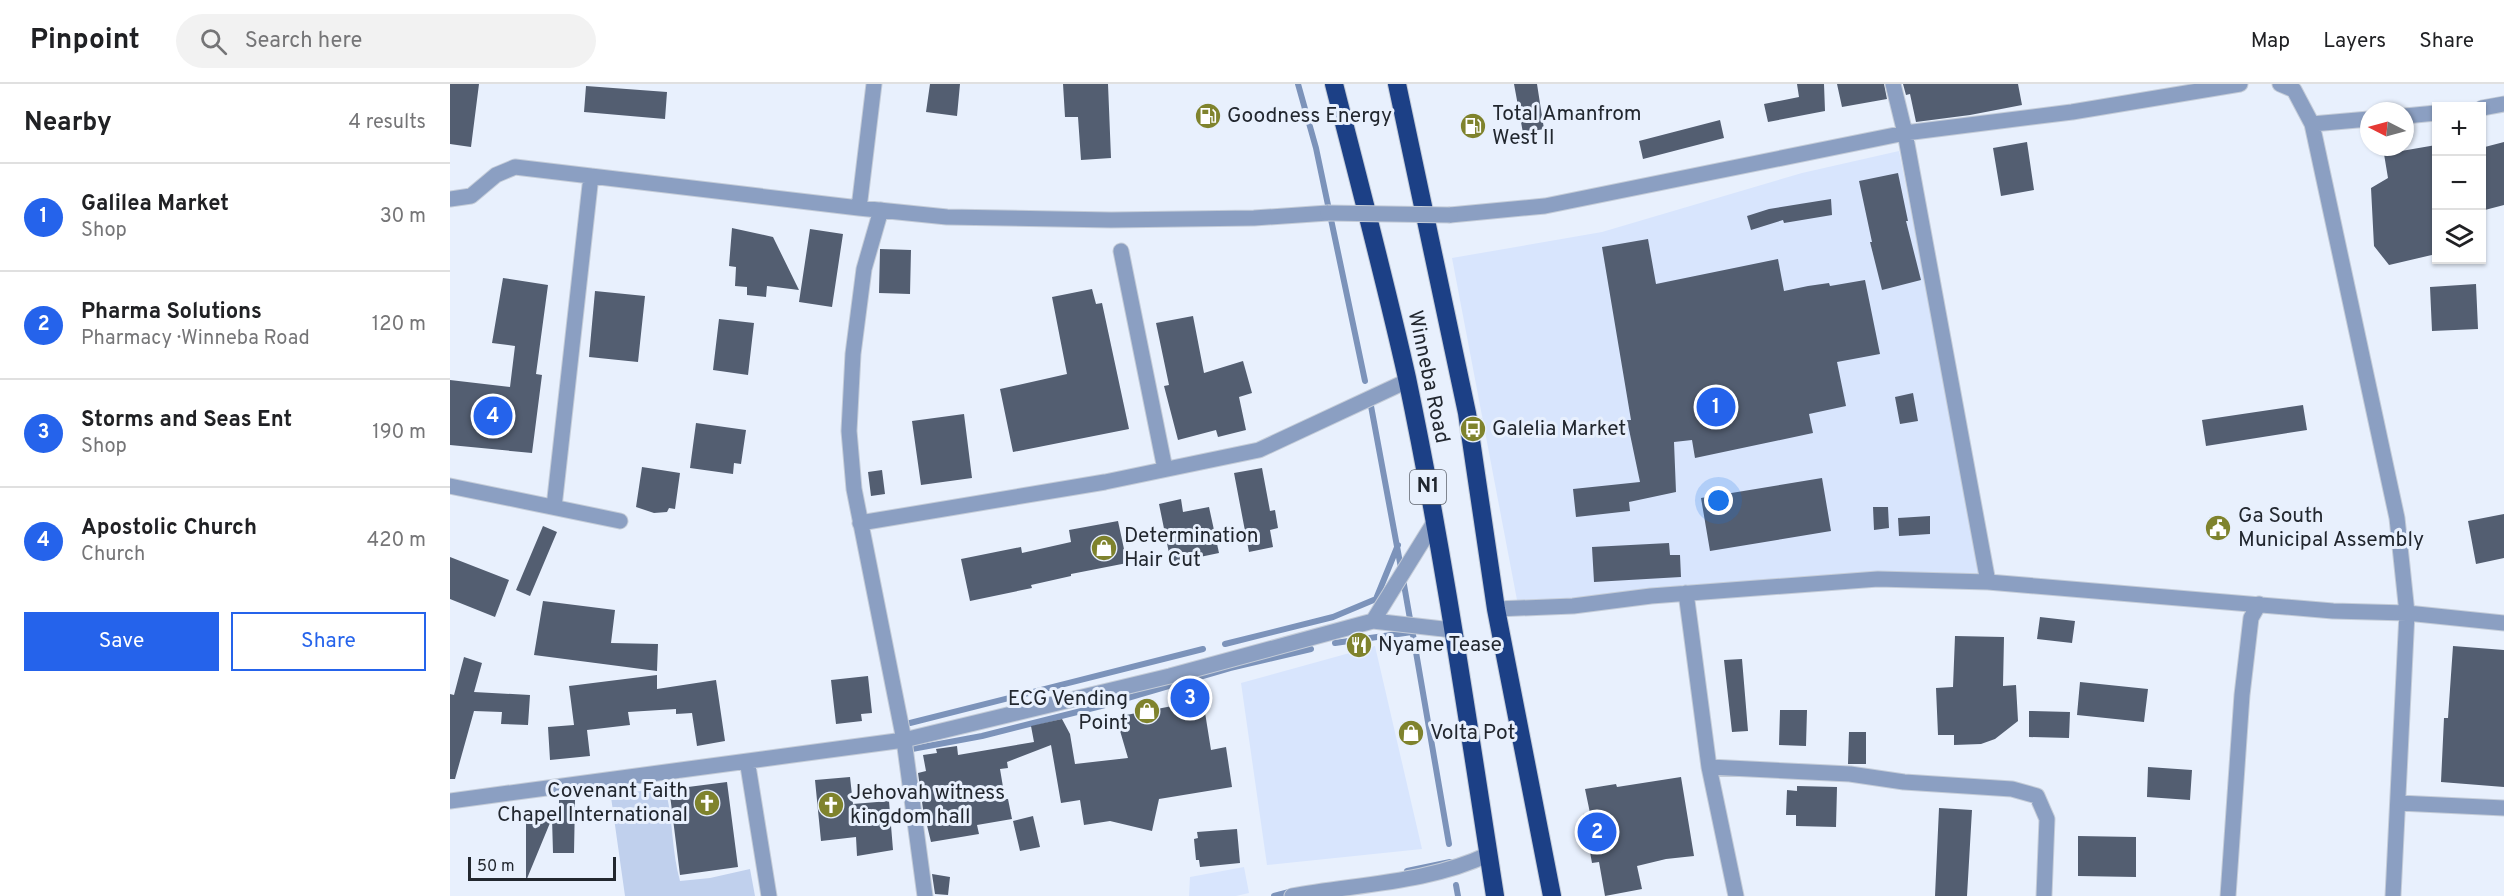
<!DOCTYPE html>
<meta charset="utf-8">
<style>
body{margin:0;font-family:Overpass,sans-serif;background:#f2f2f2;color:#202124}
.controls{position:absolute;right:18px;top:18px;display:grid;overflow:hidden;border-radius:0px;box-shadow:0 2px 4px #0004}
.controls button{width:54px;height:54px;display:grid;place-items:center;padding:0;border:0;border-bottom:2px solid #e0e0e0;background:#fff;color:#202124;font:30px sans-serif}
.compass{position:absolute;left:1910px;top:18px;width:54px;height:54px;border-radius:50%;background:#fff;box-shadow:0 2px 4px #0004;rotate:276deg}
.scale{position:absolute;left:18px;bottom:15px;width:148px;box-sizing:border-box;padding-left:6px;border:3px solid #22272f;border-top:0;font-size:16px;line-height:21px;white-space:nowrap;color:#22272f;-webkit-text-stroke:4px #e8f0fd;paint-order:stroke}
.you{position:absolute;left:1269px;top:417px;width:21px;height:21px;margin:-15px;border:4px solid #fff;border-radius:50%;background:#1a73e8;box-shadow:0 0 0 9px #1a73e833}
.badge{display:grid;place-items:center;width:39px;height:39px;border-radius:50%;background:#2563eb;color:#fff;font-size:20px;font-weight:700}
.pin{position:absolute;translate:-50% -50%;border:3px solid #fff;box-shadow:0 2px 6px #0006}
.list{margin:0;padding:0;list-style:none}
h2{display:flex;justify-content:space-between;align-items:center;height:78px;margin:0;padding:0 24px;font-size:26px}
h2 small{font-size:20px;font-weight:400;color:#757577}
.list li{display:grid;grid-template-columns:39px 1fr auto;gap:18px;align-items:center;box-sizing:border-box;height:108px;padding:0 24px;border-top:2px solid #e0e0e0}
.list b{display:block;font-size:22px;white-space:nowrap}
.list p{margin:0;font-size:20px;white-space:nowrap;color:#757577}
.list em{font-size:20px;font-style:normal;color:#757577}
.actions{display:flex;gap:12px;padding:18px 24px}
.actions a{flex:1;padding:14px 0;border:2px solid #2563eb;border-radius:0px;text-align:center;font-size:21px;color:#2563eb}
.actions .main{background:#2563eb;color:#fff}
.icon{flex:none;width:33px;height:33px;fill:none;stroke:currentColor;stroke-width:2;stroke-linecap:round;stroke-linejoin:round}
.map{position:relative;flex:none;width:2054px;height:812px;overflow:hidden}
header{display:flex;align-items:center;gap:36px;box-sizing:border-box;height:84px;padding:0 30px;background:#fff;border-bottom:2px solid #e0e0e0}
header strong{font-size:28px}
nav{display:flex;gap:33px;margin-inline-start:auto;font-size:21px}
.search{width:420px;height:54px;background:#f2f2f2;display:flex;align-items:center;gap:15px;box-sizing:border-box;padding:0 21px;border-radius:33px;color:#757577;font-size:22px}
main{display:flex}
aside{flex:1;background:#fff}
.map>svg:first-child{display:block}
.built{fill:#d8e5fd}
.green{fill:#c0d0ed}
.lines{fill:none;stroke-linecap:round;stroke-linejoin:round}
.stream{stroke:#7c93ba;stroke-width:6}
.building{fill:#535e71}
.street-casing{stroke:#c4ccd8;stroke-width:17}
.highway-casing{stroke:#c4ccd8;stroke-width:20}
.street{stroke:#8b9fc2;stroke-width:15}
.highway{stroke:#1c4086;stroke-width:18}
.street-bridge-casing{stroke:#c4ccd8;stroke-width:17;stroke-linecap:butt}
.street-bridge{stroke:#8b9fc2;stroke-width:15}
.labels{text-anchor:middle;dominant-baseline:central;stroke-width:6;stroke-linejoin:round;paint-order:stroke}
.shield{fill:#e8f0fd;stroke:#5d636d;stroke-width:1.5}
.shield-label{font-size:20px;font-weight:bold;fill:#22272f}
.poi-label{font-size:21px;fill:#22272f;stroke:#e8f0fd;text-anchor:start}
.street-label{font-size:21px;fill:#22272f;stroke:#e8f0fd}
</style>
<header>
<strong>Pinpoint</strong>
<div class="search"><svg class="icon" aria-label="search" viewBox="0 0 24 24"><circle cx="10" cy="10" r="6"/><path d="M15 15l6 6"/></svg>Search here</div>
<nav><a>Map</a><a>Layers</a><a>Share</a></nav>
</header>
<main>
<aside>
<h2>Nearby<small>4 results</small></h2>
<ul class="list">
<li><span class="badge">1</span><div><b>Galilea Market</b><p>Shop</p></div><em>30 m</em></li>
<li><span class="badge">2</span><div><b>Pharma Solutions</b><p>Pharmacy · Winneba Road</p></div><em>120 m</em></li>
<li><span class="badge">3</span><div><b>Storms and Seas Ent</b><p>Shop</p></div><em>190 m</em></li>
<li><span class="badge">4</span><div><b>Apostolic Church</b><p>Church</p></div><em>420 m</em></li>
</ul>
<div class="actions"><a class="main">Save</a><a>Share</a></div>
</aside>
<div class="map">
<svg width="2054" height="812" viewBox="0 0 2054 812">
<rect width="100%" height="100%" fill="#e8f0fd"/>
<path class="built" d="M1449 67 1532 490 1116 520 1067 516 1002 174 1152 148 1352 89Z
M925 562 972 765 817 781 791 599Z
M794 783 799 809 786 812H739L740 793Z"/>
<path class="green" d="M195 706 217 712C223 740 222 769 230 797L260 794 300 785 305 812H175L161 713Z"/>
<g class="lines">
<path class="stream" d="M848 0 866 64 915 297
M921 322 951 484
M953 495 960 535
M962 545 999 760
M885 559 962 548
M775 560 883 533 926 515 948 461
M674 615 780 584 861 565
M460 639 753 565
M462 665 532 652 655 621
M957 787 1000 778
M1006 801 1008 812
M824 812 843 807"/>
</g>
<path class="building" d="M0 0H29L21 63 0 60Z
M480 0H510L507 32 476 28Z
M613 0H658L661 74 631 76 628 33H615Z
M1064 0H1087L1094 45 1073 49Z
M1347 0H1374L1375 27 1318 38 1314 20 1349 13Z
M1387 0H1434L1437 15 1392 23Z
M1453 0H1568L1572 21 1520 31 1466 38 1460 10 1456 11Z
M136 2 217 8 215 35 134 28Z
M1270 36 1274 54 1193 75 1189 57Z
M1577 58 1584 106 1551 112 1543 64Z
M2054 58V121L2031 127V64Z
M1986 61V170L1939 181 1924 162 1921 104 1938 94 1934 70Z
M1448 89 1458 137H1456L1471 196 1432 206 1420 158H1422L1409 97Z
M1381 115 1382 131 1334 139 1333 136 1301 146 1297 132 1319 125Z
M282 144 323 153 349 206 317 202 316 213 297 211V203L285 202 286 183 279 182Z
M360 145 393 150 382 223 349 218Z
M1198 155 1206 200 1328 175 1334 207 1358 202 1379 199 1380 202 1415 196 1430 270 1387 278 1396 322 1359 330 1363 349 1245 374 1242 356 1224 358 1226 408 1179 418 1180 427 1126 433 1123 405 1190 398 1177 336H1181L1152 163Z
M430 165 461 166 460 210 429 209Z
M53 194 98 201 86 290 92 291 82 369 0 361V296L60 303 65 262 42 259Z
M2026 200 2028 245 1982 247 1980 203Z
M642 205 646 220 652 219 679 345 563 368 550 305 617 290 602 213Z
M145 207 195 212 188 278 139 273Z
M743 232 754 289 793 277 802 309 789 313 796 346 768 353 766 346 728 356 714 302 719 301 706 239Z
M269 235 304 239 298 291 263 286Z
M1463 309 1468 337 1450 340 1445 313Z
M1853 321 1857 346 1756 362 1752 336Z
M514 330 522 394 471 401 462 337Z
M246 339 296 346 291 380 284 379 283 390 240 384Z
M192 383 230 389 225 425 219 424 217 428 204 429 186 423Z
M812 384 820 427 825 426 828 444 820 446 823 463 799 468 784 389Z
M432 386 435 410 421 412 418 388Z
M1372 394 1381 447 1260 467 1251 414Z
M731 415 733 428 759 423 769 469 721 479 709 420Z
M1423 423H1438L1439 444 1424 446Z
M2054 430V474L2026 480 2018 437Z
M1480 432V450L1449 452 1448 434Z
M668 437 677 479 621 490V492L581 501 582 504 520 517 511 475 571 463 572 469 621 458 619 446Z
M93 442 107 448 80 512 66 506Z
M1219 459 1220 471H1230L1231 493 1144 498 1142 463Z
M0 473 59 496 45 533 0 515Z
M93 517 165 526 161 559 208 560 207 587 84 571Z
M1590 533 1625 537 1622 559 1587 555Z
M1505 552 1554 553 1553 602 1566 601 1568 637 1545 655 1531 660 1504 661V651H1488L1486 604 1503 603Z
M2003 562 2054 566V703L1991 698 1994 634H1998Z
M14 573 32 579 24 608 80 611 78 641 51 640 52 628 24 627 5 695H0V610L4 611Z
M1292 575 1298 647 1282 648 1274 576Z
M207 591V605L266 596 275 657 247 662 242 629 226 630V625L178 628 180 641 137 646 140 672 100 676 98 643 124 641 119 602Z
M418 592 422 629 411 630 412 637 386 640 381 596Z
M1630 598 1698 605 1694 638 1627 631Z
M753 616 761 666 776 663 782 703 709 715 702 747 660 737 634 741 630 716 611 719 601 661 557 678 558 684 550 685 555 715H558L562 735 527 741 529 750 481 758 473 725 468 689 476 687 473 671 487 669 486 665 507 662 508 671 584 658 581 642 612 635 620 650 625 680 678 674 666 633Z
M1330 626H1357L1356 662 1329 661Z
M1579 627 1620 628 1619 654 1579 653Z
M1399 648H1416V680H1398Z
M1698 683 1742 686 1740 716 1697 713Z
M400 693 403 720 439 717 443 766 407 772 406 753 371 757 365 696Z
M1231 693 1244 772 1216 775 1187 782 1192 805 1155 812 1149 778 1142 779 1133 730 1140 729 1135 705 1166 700 1167 703Z
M277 698 288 783 230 791 220 711 238 709V703Z
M1347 702 1387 703 1386 743 1346 742V731H1336L1337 706 1347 707Z
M109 716H125L124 769H103L102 734 76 797V728H109Z
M1489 724 1522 726 1517 812H1485Z
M583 732 590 763 570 767 563 737Z
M787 745 790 779 750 783 749 776H746L744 755 748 754 747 748Z
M1628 752 1686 753V793L1628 792Z
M482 790 500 793 498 811 485 810Z"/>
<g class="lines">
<g class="street-casing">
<path id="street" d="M1443 0 1455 49 1538 498
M1830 0 1844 6 1862 40 1919 35
M2032 24 2054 20
M1955 32 1986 29
M1862 40 1947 434 1957 529 1943 812
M0 115 21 112 46 91 65 83 409 124 497 133 661 136 804 134 878 129
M409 124 424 0
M431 126 414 185 403 270 399 347 404 405 454 656 475 812
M1000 131 1095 122 1455 49 1622 28 1790 0
M671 167 715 385
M0 402 170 437
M104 423 141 92
M410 439 655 398 809 366 957 297
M1236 509 1259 683 1286 812
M1046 525 1123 522 1201 512 1428 495 1538 498 1883 527 1957 529 2054 539
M923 537 985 437
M294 678 298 682 319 812
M1259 683 1400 690 1454 698 1562 705 1587 712 1597 735 1594 812
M0 717 454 656 720 592 923 537 1002 546
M1949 719 2054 724
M842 812C907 800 979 799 1039 770
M1778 812 1792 611 1801 534 1809 520"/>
</g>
<g class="highway-casing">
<path id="highway" d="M884 0C909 98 935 196 957 294 993 465 1018 639 1045 812
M947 0 1017 329 1046 525 1102 812"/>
</g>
<use href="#street" class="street"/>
<use href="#highway" class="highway"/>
<g class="street-bridge-casing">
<path id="street-bridge" d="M878 129 1000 131"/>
</g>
<use href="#street-bridge" class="street-bridge"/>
</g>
<defs>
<g id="fuel-disc" transform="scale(1.35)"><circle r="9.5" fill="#7f832d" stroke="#e8f0fd"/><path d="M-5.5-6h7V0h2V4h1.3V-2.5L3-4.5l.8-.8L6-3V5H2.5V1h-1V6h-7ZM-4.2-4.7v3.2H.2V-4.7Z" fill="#fff"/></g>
<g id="bus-disc" transform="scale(1.35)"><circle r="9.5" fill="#7f832d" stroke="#e8f0fd"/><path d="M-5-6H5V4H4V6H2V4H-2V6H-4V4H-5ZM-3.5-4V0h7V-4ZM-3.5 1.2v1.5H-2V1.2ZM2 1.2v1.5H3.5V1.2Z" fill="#fff"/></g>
<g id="civic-disc" transform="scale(1.35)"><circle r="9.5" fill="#7f832d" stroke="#e8f0fd"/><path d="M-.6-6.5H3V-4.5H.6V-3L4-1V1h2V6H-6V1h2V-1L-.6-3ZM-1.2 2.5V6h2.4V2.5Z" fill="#fff"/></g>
<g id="shop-disc" transform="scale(1.35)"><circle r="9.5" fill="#7f832d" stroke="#e8f0fd"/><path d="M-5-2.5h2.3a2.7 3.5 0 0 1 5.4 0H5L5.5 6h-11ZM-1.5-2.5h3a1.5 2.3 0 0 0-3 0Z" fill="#fff"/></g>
<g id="restaurant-disc" transform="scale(1.35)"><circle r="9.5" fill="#7f832d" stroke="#e8f0fd"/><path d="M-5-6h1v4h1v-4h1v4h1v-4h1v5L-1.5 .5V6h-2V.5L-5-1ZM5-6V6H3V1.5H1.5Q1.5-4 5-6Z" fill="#fff"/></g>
<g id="church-disc" transform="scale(1.35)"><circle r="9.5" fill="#7f832d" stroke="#e8f0fd"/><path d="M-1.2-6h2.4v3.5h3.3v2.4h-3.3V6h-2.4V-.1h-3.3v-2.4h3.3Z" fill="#fff"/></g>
</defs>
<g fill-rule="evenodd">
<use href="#fuel-disc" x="758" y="32"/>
<use href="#fuel-disc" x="1023" y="42"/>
<use href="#bus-disc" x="1023" y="345"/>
<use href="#civic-disc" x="1768" y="444"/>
<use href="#shop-disc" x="654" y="464"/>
<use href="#restaurant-disc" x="909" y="561"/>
<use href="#shop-disc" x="697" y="627"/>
<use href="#shop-disc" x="961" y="649"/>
<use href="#church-disc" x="257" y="719"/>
<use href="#church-disc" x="381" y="721"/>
</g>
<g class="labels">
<rect class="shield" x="960" y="386" width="36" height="34" rx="4.5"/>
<g class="shield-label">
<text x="978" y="403">N1</text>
</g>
<g class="poi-label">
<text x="1042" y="30">Total Amanfrom<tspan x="1042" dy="24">West II</tspan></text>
<text x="777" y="32">Goodness Energy</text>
<text x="1042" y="345">Galelia Market</text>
<text x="1788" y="432">Ga South<tspan x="1788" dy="24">Municipal Assembly</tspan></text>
<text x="674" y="452">Determination<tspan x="674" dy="24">Hair Cut</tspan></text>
<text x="928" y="561">Nyame Tease</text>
<text x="678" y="615" text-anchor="end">ECG Vending<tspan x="678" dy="24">Point</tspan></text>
<text x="980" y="649">Volta Pot</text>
<text x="238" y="707" text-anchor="end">Covenant Faith<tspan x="238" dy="24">Chapel International</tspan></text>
<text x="400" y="709">Jehovah witness<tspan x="400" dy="24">kingdom hall</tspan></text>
</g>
<g class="street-label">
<text transform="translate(978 293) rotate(78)">Winneba Road</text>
</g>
</g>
</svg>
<div class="controls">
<button>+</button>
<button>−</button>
<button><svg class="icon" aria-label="layers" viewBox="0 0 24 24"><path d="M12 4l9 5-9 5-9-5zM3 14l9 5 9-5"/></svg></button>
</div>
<svg class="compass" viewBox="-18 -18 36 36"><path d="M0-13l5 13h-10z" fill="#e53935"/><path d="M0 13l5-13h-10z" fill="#757577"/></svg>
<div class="scale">50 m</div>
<div class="you"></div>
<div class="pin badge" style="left:1266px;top:323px">1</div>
<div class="pin badge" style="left:1147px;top:748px">2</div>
<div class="pin badge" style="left:740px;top:614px">3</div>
<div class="pin badge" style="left:43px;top:332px">4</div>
</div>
</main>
